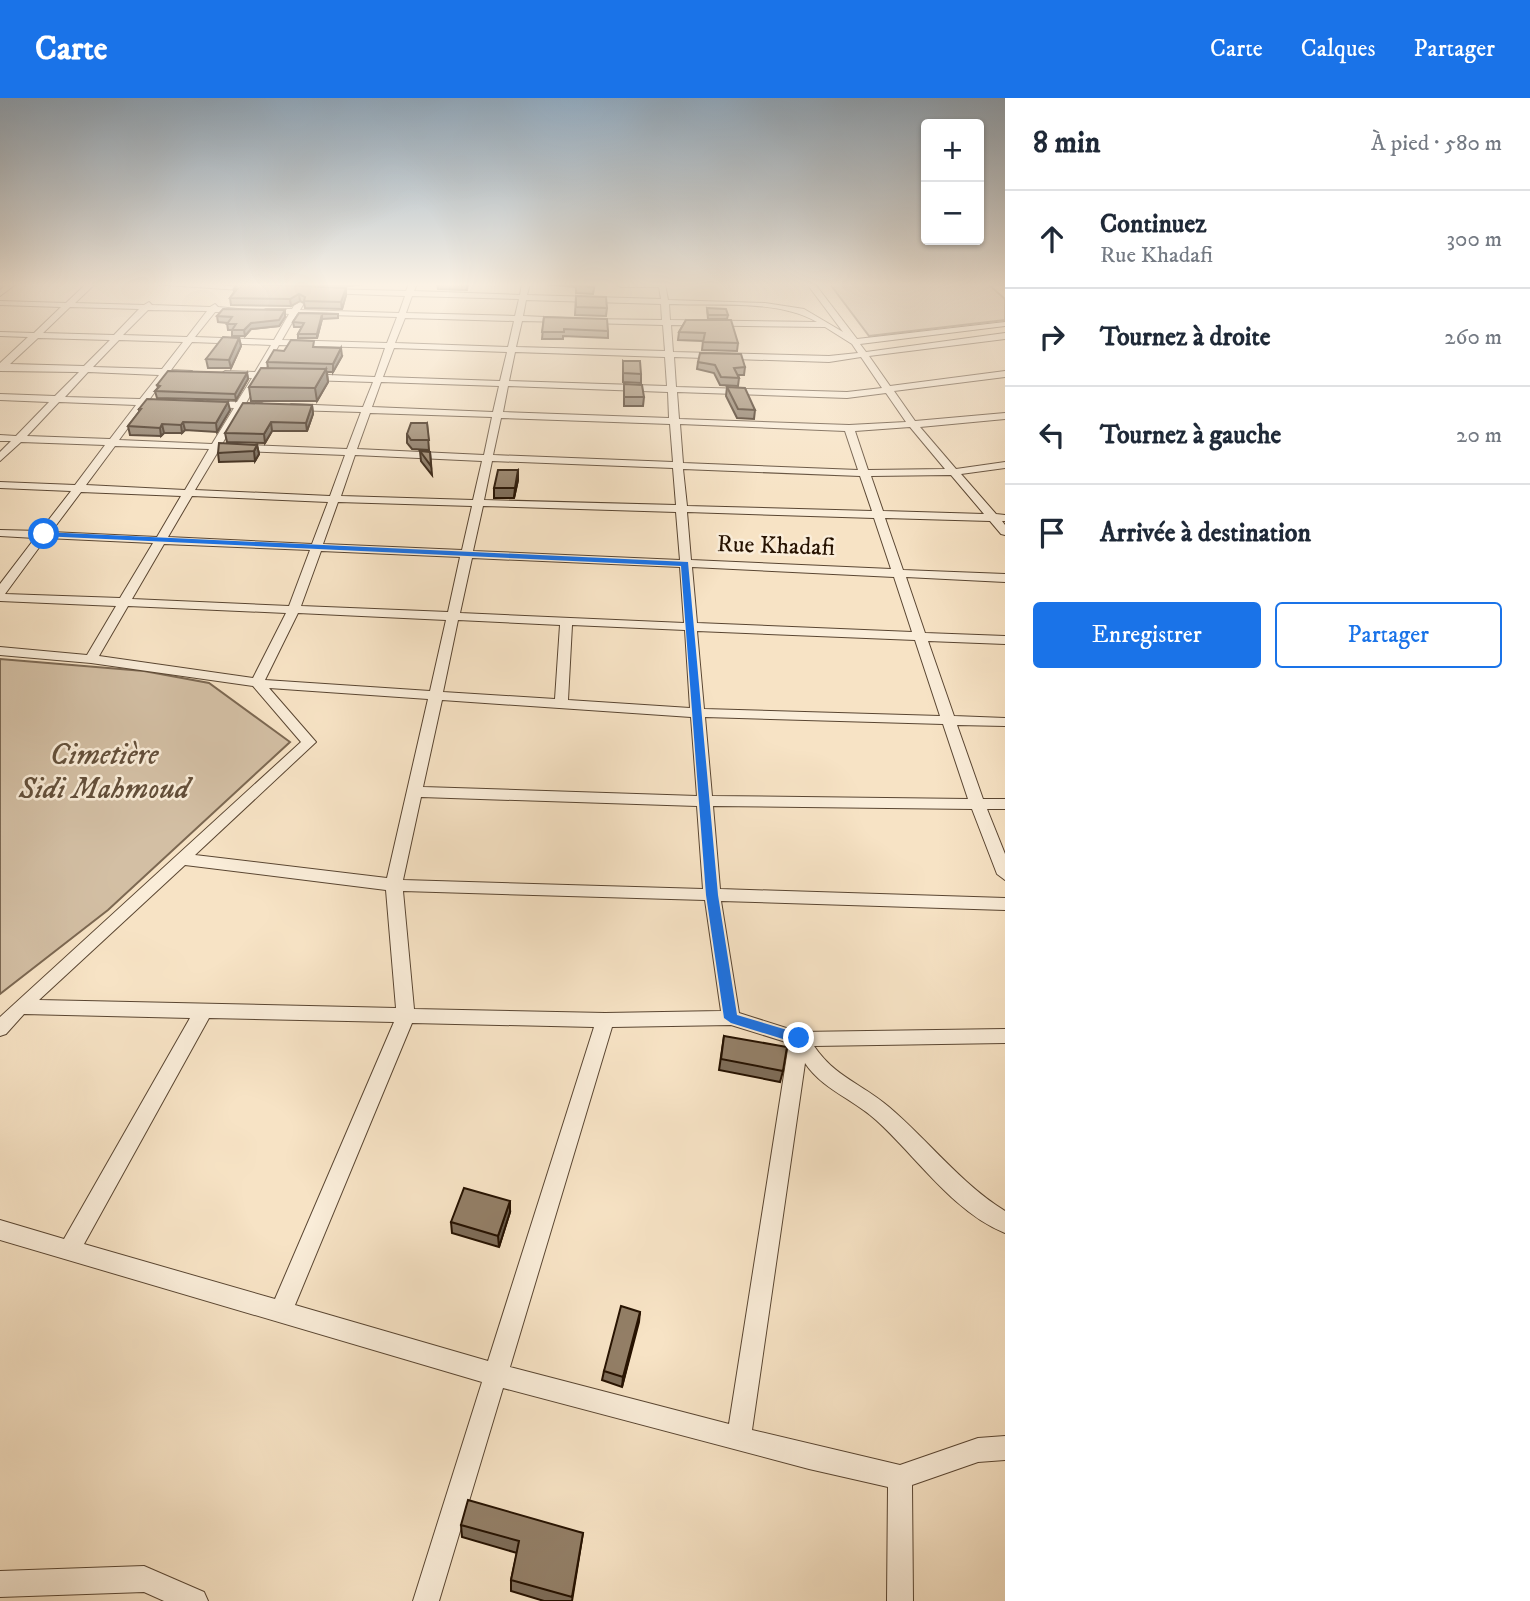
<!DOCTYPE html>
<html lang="fr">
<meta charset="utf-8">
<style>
body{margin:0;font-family:"IM FELL DW Pica",serif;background:#f6f6f7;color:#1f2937}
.controls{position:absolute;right:21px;top:21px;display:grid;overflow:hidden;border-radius:7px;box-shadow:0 2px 5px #0004}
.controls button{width:63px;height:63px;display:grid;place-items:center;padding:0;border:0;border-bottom:2px solid #e0e1e3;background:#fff;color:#1f2937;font:35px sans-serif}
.stop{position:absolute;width:21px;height:21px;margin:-16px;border:5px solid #1a73e8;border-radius:50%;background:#fff}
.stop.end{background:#1a73e8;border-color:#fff;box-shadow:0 2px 7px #0008}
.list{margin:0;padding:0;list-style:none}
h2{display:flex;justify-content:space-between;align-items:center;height:91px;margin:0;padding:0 28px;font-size:30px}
h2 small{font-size:23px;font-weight:400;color:#747a83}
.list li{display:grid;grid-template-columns:46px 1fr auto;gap:21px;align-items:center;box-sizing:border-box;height:98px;padding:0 28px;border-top:2px solid #e0e1e3}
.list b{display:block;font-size:26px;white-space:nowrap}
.list p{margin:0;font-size:23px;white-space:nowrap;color:#747a83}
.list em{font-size:23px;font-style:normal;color:#747a83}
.actions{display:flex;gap:14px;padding:21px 28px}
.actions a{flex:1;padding:16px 0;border:2px solid #1a73e8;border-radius:7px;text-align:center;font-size:24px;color:#1a73e8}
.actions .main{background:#1a73e8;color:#fff}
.icon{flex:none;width:38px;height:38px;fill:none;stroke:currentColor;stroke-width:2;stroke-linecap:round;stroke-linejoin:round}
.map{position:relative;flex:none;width:1005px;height:1503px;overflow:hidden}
header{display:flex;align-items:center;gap:42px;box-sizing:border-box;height:98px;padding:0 35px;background:#1a73e8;color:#fff}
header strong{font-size:33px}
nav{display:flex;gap:38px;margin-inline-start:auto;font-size:24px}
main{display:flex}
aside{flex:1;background:#fff}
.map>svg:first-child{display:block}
.green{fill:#d3bfa4;stroke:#7c6852;stroke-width:2}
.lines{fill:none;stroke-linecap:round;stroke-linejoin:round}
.street-casing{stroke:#5a4632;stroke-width:2}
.street{fill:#faedd9;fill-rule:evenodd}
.wall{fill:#7e6d59;stroke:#261201;stroke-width:2}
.shaded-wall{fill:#675948;stroke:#261201;stroke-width:2}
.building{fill:#937f67;stroke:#261201;stroke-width:2}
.route{fill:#1a73e8}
.labels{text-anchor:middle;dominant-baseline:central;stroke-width:5;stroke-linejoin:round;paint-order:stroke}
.far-street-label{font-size:24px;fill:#261201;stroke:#faedd9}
.park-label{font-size:30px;font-style:italic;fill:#634f3a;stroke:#faedd9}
</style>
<header>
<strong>Carte</strong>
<nav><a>Carte</a><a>Calques</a><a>Partager</a></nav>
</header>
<main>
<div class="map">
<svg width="1005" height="1503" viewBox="0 0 1005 1503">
<rect width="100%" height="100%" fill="#f7e3c5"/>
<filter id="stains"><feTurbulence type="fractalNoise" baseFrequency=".00286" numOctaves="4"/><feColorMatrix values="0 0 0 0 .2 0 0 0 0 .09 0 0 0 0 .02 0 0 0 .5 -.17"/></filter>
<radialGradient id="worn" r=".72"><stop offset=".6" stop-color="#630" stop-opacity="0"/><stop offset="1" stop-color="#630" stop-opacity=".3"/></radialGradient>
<path class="green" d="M830 186H988L1005 201V222L869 238Z
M0 561 144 573 209 585 290 644 108 812 0 896Z"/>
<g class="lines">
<g class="street-casing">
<path id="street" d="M7 186H16L0 198V192Z
M86 186H95L75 205 144 207 149 204 152 207 210 209 215 206 218 209 248 212 244 214H215L195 239 274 242 289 216 262 213 266 211H292L307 186H315L300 212 399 215 405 198 326 195 322 193 326 191 406 193 409 186H417L414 193 520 197 522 186H530L527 197 661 201 659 189H621L617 187 665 186 668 202 765 205 804 211 843 234 807 186H815L857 241 1005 224V228L860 246 866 254 1005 235V241L869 258 890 288 1005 273V279L894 293 915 323 1005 315V321L920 329 956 371 1005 364V370L961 376 996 416 1005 417V423H1002L1005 427V437L1001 436 990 423 885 420 903 472 1005 476V484L906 479 925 535 1005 538V546L928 543 954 618 1005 620V628L957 627 983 701H1005V711H987L1005 756V782L997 776 972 711 713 708 720 791 1005 800V812L721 803 739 915 799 934 1005 931V945L814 948C836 980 861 985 889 1009 929 1043 960 1085 1005 1113V1135C954 1115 915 1057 876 1022 853 1001 822 991 805 965L752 1332 900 1367 978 1340 1005 1338V1362L978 1364 912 1387 913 1503H887L888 1389 809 1371 503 1290 439 1503H413L482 1284 0 1142V1122L64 1141 190 920 24 916 6 936 0 938V919L301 644 253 588 91 565 0 557V549L87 557 116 508 0 503V486L35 440 0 438V432L40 433 71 393 0 390V384L75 387 105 347 21 344 0 363V354L11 343H0V337L16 338 49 304 0 302V296L55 298 79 274 0 273V265L28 239 0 238V234L34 235 61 209 0 207V203L66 205ZM412 198 519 201 515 218 406 215ZM526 202 661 206 662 222 588 221 584 223 588 225 663 227 665 253 516 249 522 223 566 224 570 222 566 220 523 218ZM669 206C713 208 779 201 817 224L670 222ZM70 209 139 211 114 237 43 235ZM148 212 207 213 187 239 123 237ZM297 216 397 219 387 245 282 242ZM405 220 514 223 508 249 395 245ZM671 227 825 229 852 246 858 255 829 258 673 254ZM38 240 110 242 84 268 10 266ZM119 242 183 244 162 271 93 269ZM192 244 271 247 255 274 225 273 221 276 225 279 252 280 237 304 207 303 202 306 207 309 234 310 212 346 119 342 145 307H167V303L149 302 167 277H192V273L171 272ZM279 247 385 250 375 279 306 276 302 279 306 282 373 284 363 309 291 306 286 309 291 312 361 314 347 351 222 346 243 310 262 311 267 308 262 305H246L260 280 276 281 280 278 263 275ZM394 250 507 254 500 283 383 279ZM515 254 665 259 667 288 509 283ZM674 259 829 264 861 259 882 290 847 294 676 289ZM88 274 159 277 140 301 65 299ZM381 284 499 288 493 314 372 309ZM508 288 668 294 669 320 503 314ZM677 294 847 300 886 295 906 324 849 327 679 321ZM59 304 136 307 110 341 27 338ZM370 315 492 319 484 357 357 351ZM501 320 670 326 673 364 493 357ZM680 326 845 333 858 372 683 365ZM910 329 945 371 868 372 855 333ZM115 348 209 351 185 392 86 387ZM219 352 345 357 330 398 195 392ZM355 357 482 363 473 402 341 398ZM492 363 673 370 676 407 484 402ZM683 371 860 378 872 413 687 408ZM951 377 984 416 883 413 871 378ZM81 394 181 398 157 439 51 434ZM192 398 328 404 312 446 168 439ZM338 404 472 408 462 452 323 446ZM483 408 676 414 680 462 473 453ZM687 414 874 420 891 471 691 462ZM46 440 153 445 120 500 5 496ZM164 446 310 452 289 508 132 501ZM321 453 460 459 448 514 301 508ZM472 460 680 469 684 525 460 515ZM692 469 894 479 912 534 697 525ZM128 508 286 515 253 580 99 558ZM298 515 446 522 430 593 265 582ZM458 522 560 527 555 601 443 594ZM572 527 685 532 690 610 568 602ZM697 533 915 542 940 618 704 611ZM269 590 428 601 387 780 195 757 316 644ZM442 602 691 619 697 698 423 689ZM705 619 943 626 968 701 712 698ZM421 699 697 708 703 791 403 782ZM185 767 386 792 396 910 39 902ZM403 793 705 802 721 913 605 915 414 911ZM209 920 394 924 275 1201 84 1146ZM412 925 594 929 488 1263 295 1207ZM731 927 789 945 729 1326 510 1269 612 929Z
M152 186H209L259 191 255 193Z
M144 1468 204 1494 208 1503H164L144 1494 0 1499V1473Z"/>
</g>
<use href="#street" class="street"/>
</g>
<path class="wall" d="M299 186H364L350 188Z
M437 186H468L467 192 438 191Z
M544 186H595L593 196 576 195V189Z
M346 190V197L342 211 305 210 304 205 300 203 291 208 231 207 230 200 234 194V191Z
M576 198 607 210 606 218 575 217Z
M707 210 728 217 727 221H708Z
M299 215 338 216V220L322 221 317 240H298V236L302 229H294L293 224Z
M217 218 285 219 279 228 251 231 245 238H232V232H228L227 225 218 224Z
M544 219 608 233V240L563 238V241H542Z
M686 222 738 245 737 253 702 252 703 243 678 242 679 234Z
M239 240 241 248 231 270H208L206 261Z
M315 249 342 258 333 274H327L328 284 317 303H251L249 289 268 270 267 264 284 253Z
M623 263 641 276V285L623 284Z
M698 264 745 269 744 277H738L739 280 738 288 720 287 714 275 697 271Z
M247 275 248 281 236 302 157 300 155 293 158 290 157 287Z
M624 286 644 299 643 308H624Z
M727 289 755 312 754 321 737 320 726 298Z
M312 307 313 316 307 333H272L265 345 227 344 225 335Z
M139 311 230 312 217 334 185 332 182 335H164L161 338 130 337 128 328 139 314Z
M427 325 429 352 412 351 407 345V336Z
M257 347 259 356 255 363 219 364 218 355Z
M420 353 430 354 432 377 421 363Z
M518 372V382L514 400H494V390Z
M724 938 783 973 780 984 719 972Z
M510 1114 499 1149 452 1135 451 1124Z
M640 1214 622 1289 602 1282 604 1273Z
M461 1427 583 1435 572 1503H544L511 1493V1482L517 1455 462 1439Z"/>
<path class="shaded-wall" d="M346 190V197L342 211 341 204Z
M299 196 300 203 291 208 290 201Z
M285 212V219L279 228 251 231 245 238 244 232 251 225Z
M322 216V221L317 240V236Z
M239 240 241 248 231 270 229 262Z
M341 250 342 258 333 274V266Z
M326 271 328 284 317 303 315 290Z
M247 275 248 281 236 302 235 296Z
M228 304 230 312 217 334 216 325Z
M312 307 313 316 307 333 306 325Z
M183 324 185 332 182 335 181 327Z
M271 324 272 333 265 345 264 336Z
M162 326 164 335 161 338 160 330Z
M257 347 259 356 255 363 254 353Z
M518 372V382L514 400 515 390Z
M510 1103V1114L499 1149 498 1138Z
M640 1214 639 1224 622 1289 623 1279Z"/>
<path class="building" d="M238 186H257L346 190 341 204 304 203 305 199 299 196 290 201 230 200 237 191H234Z
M576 186H594V189L576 188Z
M576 198 606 199 607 210 576 209Z
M707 210 726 211 728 217H708Z
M223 211 285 212 279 222 251 225 244 232H232L236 226H227L232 219 217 218Z
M299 215 338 216H322L317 236H298L304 225 293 224Z
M544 219 607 221 608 233 564 231V234H542Z
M686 222H731L738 245 703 244 705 235 679 234Z
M223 239 239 240 229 262 206 261Z
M291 242 314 243 313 249 341 250 333 266 267 264 274 252 284 253Z
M700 255 741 256 745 269 734 270 739 280 721 279 715 267 698 264Z
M623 263H640L641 276 623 275Z
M261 270 326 271 315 290 249 289Z
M168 273 247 275 235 296 155 293 160 288 157 287Z
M624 286 642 287 644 299H624Z
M727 289 745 290 755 312 738 311Z
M147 301 228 304 216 325 183 324 181 327 162 326 160 330 128 328 141 311H139Z
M243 305 312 307 306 325 271 324 264 336 225 335Z
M411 325H427L429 342H411L407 336Z
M219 345 257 347 254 353 218 355Z
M420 353 430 354 431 368Z
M498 372H518L515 390H494Z
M724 938 787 949 783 973 721 961Z
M464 1090 510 1103 498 1138 451 1124Z
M621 1208 640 1214 623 1279 604 1273Z
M468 1402 583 1435 572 1499 511 1482 519 1443 461 1427Z"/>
<linearGradient id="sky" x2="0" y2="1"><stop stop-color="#91aabf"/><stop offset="0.47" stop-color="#fbf2e5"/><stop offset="1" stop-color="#fbf2e5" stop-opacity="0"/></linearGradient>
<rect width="1005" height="397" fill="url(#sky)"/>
<path class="route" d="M44 434 688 464 718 797 737 917 804 937V944L799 946 731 925 724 920 706 797 681 468 41 438Z"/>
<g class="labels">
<g class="far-street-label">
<text transform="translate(776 448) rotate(2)">Rue Khadafi</text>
</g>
<g class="park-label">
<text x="104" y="657">Cimetière<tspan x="104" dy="34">Sidi Mahmoud</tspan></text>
</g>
</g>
<rect width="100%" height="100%" filter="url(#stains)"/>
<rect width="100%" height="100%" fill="url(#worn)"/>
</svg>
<div class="controls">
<button>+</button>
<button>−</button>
</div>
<div class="stop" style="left:44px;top:436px"></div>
<div class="stop end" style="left:799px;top:940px"></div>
</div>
<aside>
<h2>8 min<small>À pied · 580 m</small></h2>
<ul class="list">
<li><svg class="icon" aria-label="ahead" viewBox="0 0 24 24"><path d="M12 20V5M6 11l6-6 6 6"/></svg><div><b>Continuez</b><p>Rue Khadafi</p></div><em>300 m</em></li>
<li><svg class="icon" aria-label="right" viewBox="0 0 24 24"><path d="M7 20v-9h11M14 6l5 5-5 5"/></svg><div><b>Tournez à droite</b></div><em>260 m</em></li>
<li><svg class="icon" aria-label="left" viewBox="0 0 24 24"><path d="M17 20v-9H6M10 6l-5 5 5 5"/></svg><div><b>Tournez à gauche</b></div><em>20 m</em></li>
<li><svg class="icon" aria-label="arrive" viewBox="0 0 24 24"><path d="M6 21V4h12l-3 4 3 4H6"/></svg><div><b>Arrivée à destination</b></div></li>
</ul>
<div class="actions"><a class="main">Enregistrer</a><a>Partager</a></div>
</aside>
</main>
